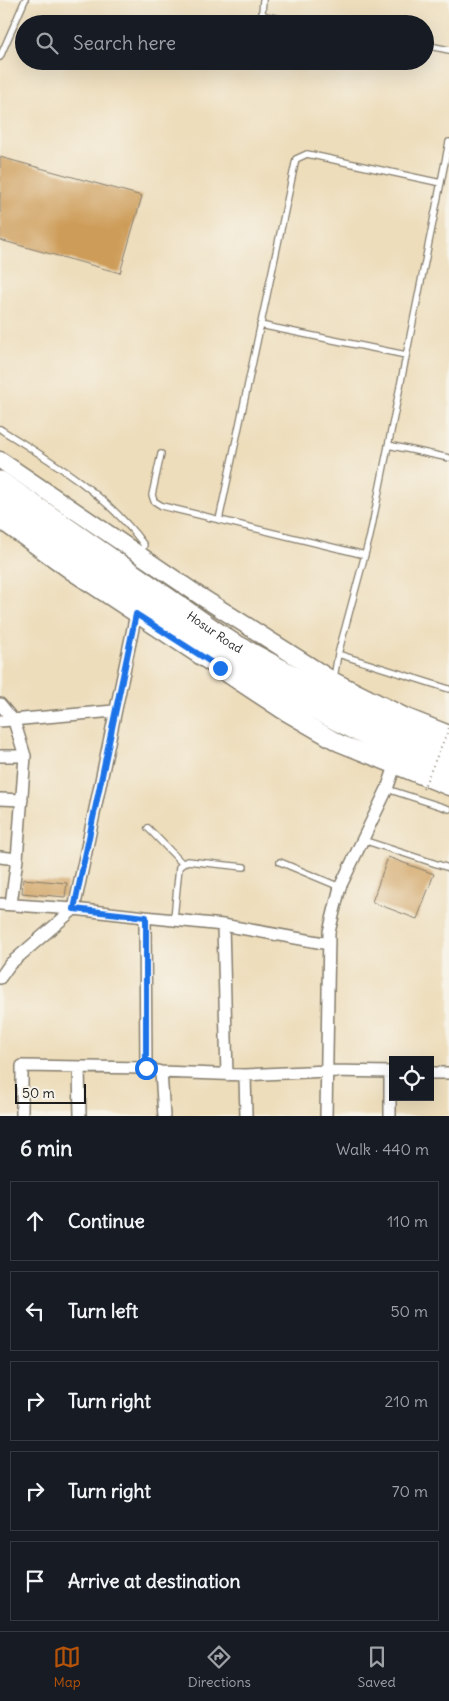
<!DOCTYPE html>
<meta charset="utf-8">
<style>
body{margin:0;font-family:Delius,sans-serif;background:#20242c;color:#f1f3f6}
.controls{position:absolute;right:15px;bottom:15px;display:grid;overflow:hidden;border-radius:0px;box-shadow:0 5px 20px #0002}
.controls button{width:45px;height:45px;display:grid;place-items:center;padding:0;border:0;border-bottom:1px solid #363941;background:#171b24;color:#f1f3f6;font:25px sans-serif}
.scale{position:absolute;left:15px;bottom:12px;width:71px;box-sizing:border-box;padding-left:5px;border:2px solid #1c1c1c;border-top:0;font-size:14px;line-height:18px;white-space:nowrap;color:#1c1c1c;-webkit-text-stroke:4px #f7f3e8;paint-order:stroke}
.stop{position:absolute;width:15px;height:15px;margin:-11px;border:4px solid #1a73e8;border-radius:50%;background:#fff}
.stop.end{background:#1a73e8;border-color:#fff;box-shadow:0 1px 5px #0008}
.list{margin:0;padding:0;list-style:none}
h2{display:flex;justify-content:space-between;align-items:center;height:65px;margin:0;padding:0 20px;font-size:21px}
h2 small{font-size:16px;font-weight:400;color:#9ea1a6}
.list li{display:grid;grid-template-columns:32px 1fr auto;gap:15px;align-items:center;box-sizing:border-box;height:80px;margin:0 10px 10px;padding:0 10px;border:1px solid #363941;border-radius:0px}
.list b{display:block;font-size:19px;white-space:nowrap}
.list em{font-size:16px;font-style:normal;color:#9ea1a6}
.icon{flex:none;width:28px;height:28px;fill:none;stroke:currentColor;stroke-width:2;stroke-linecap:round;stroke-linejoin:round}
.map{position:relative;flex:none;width:449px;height:1116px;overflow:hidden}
.search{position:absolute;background:#171b24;box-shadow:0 5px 20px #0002;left:15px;right:15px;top:15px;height:55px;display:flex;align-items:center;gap:12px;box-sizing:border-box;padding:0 18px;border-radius:28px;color:#9ea1a6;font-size:19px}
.sheet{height:515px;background:#171b24}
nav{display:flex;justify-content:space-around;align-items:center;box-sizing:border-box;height:70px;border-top:1px solid #363941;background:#171b24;font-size:14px;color:#9ea1a6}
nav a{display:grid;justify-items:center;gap:2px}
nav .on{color:#b45309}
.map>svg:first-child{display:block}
.building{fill:#cd9c59}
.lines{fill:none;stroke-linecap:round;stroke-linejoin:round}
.lane-casing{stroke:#847c6c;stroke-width:8}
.street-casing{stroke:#847c6c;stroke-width:14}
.secondary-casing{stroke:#847c6c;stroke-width:19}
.highway-casing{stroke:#847c6c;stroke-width:24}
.lane{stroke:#fff;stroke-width:5.5}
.street{stroke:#fff;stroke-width:11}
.secondary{stroke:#fff;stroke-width:16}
.highway{stroke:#fff;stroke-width:21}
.path-bridge{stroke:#847c6c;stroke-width:2;stroke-dasharray:1 4;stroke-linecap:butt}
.route{stroke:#1a73e8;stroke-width:6}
.labels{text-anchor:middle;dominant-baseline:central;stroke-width:4;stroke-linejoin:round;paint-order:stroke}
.street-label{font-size:12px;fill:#1c1c1c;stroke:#f7f3e8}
</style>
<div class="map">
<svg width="449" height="1116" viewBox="0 0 449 1116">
<rect width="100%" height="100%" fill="#f7f3e8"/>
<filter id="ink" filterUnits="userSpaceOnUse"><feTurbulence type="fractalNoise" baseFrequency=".02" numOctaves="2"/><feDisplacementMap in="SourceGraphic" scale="10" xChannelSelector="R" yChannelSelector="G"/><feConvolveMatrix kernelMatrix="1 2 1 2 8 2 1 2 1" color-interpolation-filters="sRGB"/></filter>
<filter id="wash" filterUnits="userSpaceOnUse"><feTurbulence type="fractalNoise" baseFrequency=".0096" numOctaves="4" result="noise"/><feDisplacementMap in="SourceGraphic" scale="20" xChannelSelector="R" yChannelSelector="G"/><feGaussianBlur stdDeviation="1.12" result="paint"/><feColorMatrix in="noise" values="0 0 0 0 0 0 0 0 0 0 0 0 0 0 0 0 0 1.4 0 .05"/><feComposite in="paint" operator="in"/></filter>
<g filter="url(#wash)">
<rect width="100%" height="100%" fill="#edddbb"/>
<g id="blocks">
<path class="building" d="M0 157 142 196 120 273 0 240Z
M388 857 434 874 417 919 372 902Z
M23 879 67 883 65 897 22 893Z"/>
</g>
</g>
<g filter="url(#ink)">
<use href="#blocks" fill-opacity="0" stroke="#847c6c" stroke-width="1"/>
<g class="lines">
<g class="lane-casing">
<path id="lane" d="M263 0 262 13 265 16 307 24
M425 45 449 50
M0 57 25 0
M260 325 406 355
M0 429C52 461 108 495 144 545L141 553
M388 445 449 458
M161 454 152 495 154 501 162 506 365 555
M219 520 296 159 307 154 441 183
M338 654 449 689
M334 678 338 654 370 536 449 142
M387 789 449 809
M148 828 182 863
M363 840 449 868
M280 862 340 887
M174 918 179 867 187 861 244 867"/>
</g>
<g class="street-casing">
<path id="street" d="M136 614 74 909 145 917
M0 704 14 721 25 756 17 859 11 904
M0 721 114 711
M0 756H25
M0 799 22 800
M0 857 17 859
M0 904 74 909
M223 925 329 944
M0 978 10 964 74 909
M79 1067 80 1116
M161 1072 146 1068 145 917 223 925 227 1075
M430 1073H449
M245 1075 327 1071 393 1072
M22 1116V1066L146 1068
M164 1116 161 1072 245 1075 246 1116
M326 1116 329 932 340 887 387 789 395 766
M390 1116V1072"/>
</g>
<g class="secondary-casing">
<path id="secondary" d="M0 460 200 596 334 681 404 716 449 734
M0 520 71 571 282 710 339 743 449 787"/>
</g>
<g class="highway-casing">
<g id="highway">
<path id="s1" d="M0 482 231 643 388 728 449 752"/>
<path d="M0 502C143 601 285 709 449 770"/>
</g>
</g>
<use href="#lane" class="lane"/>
<use href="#street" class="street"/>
<use href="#secondary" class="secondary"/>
<use href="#highway" class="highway"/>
<path class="path-bridge" d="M423 789 449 728"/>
</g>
</g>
<g class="lines" filter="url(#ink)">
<path class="route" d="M146 1068V917L74 909 136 614 220 668"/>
</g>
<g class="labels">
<g class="street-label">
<text stroke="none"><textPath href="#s1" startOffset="262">Hosur Road</textPath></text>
</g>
</g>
</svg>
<div class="controls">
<button><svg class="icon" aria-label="locate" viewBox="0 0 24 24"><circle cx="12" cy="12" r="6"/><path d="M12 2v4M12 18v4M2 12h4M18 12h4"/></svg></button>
</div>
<div class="scale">50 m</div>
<div class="stop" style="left:146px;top:1068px"></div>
<div class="stop end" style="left:220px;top:668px"></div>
<div class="search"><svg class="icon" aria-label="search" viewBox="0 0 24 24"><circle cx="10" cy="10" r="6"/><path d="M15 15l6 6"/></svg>Search here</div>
</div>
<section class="sheet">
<h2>6 min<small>Walk · 440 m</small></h2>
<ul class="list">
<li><svg class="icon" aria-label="ahead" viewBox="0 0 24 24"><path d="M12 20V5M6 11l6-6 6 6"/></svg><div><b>Continue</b></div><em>110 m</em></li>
<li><svg class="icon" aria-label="left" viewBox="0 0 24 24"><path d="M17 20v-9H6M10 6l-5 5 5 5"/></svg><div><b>Turn left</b></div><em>50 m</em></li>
<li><svg class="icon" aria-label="right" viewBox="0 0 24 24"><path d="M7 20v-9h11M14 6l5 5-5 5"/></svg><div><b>Turn right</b></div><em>210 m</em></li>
<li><svg class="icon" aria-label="right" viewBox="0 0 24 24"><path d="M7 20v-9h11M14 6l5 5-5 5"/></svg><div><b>Turn right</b></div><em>70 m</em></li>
<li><svg class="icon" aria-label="arrive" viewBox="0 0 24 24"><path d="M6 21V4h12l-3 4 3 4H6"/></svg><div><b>Arrive at destination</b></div></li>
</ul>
</section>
<nav>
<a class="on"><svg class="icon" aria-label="map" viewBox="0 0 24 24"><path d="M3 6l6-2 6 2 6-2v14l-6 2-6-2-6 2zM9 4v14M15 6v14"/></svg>Map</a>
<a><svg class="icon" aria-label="directions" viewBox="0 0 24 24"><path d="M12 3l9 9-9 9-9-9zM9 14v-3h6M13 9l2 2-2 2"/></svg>Directions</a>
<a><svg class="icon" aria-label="saved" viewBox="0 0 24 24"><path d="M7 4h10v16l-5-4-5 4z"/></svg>Saved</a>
</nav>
